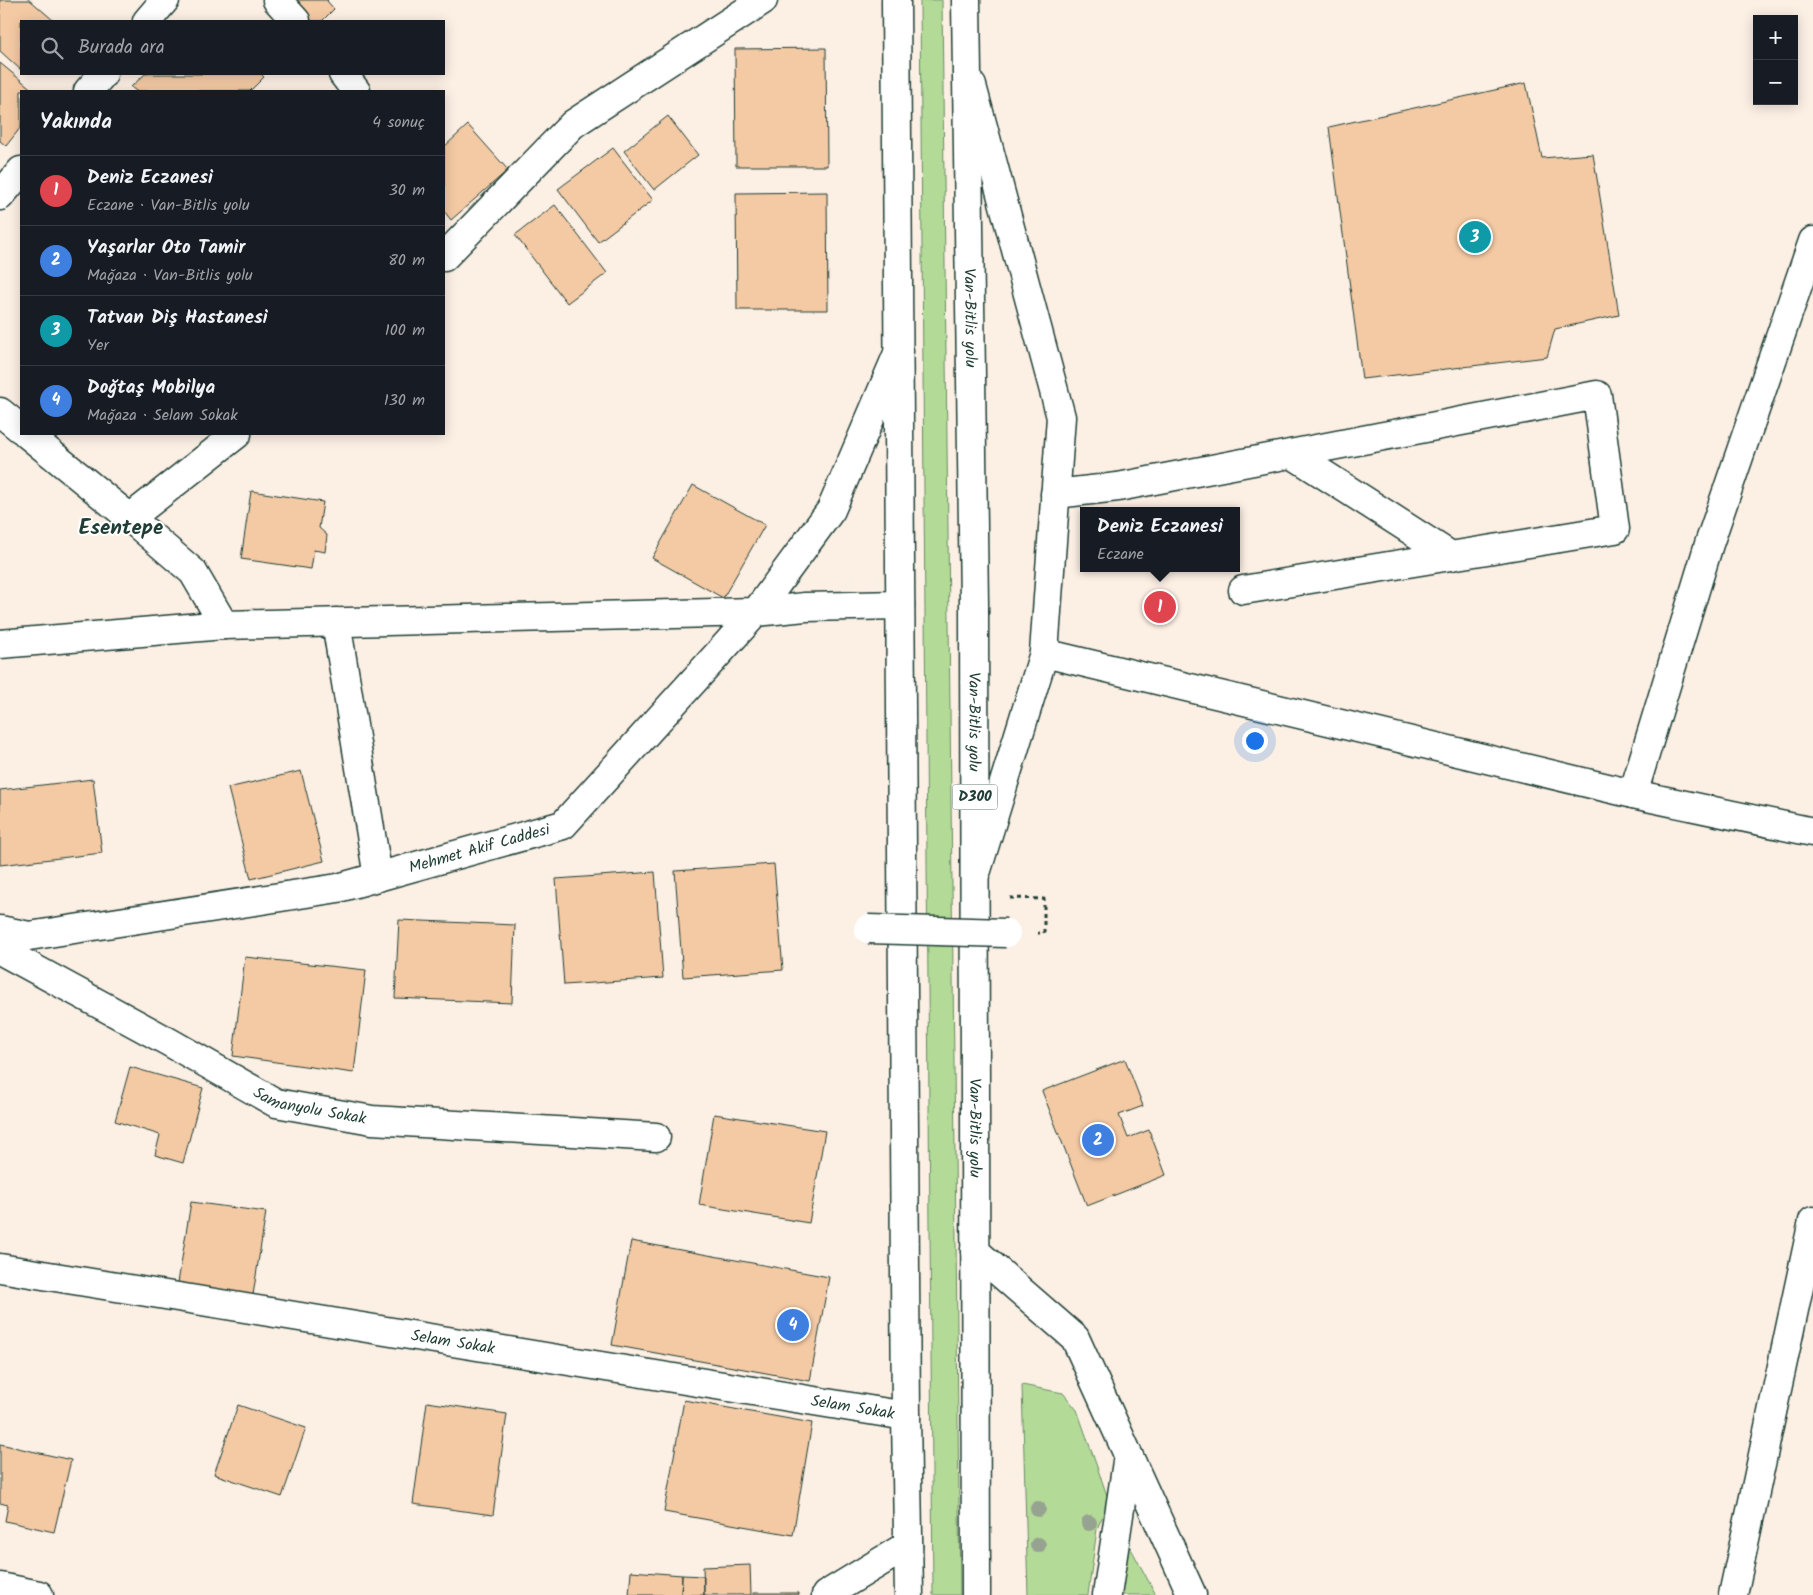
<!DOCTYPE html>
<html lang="tr">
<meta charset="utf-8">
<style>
body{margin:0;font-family:Kalam,sans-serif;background:#20242c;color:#f1f3f6}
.controls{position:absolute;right:15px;top:15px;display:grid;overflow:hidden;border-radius:0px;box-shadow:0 2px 12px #0003}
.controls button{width:45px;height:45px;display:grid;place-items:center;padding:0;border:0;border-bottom:1px solid #363941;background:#171b24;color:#f1f3f6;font:25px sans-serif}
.you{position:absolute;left:1254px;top:740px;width:18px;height:18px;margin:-12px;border:4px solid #fff;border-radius:50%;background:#1a73e8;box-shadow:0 0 0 8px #1a73e833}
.badge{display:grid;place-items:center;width:32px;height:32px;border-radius:50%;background:#ea580c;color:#fff;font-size:16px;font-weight:700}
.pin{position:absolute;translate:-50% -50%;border:2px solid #fff;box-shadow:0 1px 5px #0006}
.popup{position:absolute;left:1080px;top:507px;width:160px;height:65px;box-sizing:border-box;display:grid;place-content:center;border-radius:0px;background:#171b24;filter:drop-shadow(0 1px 4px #0005);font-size:16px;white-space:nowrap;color:#9ea1a6}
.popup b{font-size:19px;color:#f1f3f6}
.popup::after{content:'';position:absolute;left:50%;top:100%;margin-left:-10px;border:10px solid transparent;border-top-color:#171b24}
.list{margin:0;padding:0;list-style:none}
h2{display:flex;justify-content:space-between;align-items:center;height:65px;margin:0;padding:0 20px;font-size:21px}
h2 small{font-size:16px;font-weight:400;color:#9ea1a6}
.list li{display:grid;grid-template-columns:32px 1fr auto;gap:15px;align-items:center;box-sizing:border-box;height:70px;padding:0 20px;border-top:1px solid #363941}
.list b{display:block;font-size:19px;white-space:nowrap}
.list p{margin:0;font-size:16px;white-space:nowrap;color:#9ea1a6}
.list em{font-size:16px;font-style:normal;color:#9ea1a6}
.icon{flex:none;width:28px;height:28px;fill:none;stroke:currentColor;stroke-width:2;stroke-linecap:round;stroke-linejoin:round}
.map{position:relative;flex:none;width:1813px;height:1595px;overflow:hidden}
.search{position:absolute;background:#171b24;box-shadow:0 2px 12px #0003;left:20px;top:20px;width:425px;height:55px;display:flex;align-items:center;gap:12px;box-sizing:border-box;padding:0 18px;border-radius:0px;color:#9ea1a6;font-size:19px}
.panel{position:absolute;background:#171b24;box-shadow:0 2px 12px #0003;left:20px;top:90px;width:425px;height:345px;border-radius:0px}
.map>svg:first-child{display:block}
.green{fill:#b3db97;stroke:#698c66}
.building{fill:#f4caa4;stroke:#1f3d34}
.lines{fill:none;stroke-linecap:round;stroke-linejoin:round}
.minor-casing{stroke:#1f3d34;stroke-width:31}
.highway-casing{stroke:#1f3d34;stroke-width:31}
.path{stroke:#1f3d34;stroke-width:3;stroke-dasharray:4 4;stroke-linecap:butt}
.minor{stroke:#fff;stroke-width:28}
.highway{stroke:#fff;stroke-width:28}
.minor-bridge-casing{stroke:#1f3d34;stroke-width:31;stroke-linecap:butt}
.minor-bridge{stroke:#fff;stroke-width:28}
.tree{fill:#97a391}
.labels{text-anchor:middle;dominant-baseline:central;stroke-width:4;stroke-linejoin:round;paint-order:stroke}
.shield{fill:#fff;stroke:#627771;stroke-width:1}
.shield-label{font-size:15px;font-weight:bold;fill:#1f3d34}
.street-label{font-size:16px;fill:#1f3d34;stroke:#fff}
.district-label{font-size:21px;font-weight:bold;fill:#1f3d34;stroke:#fff}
</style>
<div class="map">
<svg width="1813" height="1595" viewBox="0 0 1813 1595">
<rect width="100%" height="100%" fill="#fcefe4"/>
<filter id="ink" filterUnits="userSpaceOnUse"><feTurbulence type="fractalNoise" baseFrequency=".02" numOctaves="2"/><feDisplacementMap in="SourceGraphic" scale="10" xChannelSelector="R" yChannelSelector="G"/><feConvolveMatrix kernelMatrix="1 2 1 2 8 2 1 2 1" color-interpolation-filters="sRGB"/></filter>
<g filter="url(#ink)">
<path class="green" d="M920 0H942L960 1595H933Z
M1022 1385 1063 1393 1077 1410 1109 1501 1097 1529 1088 1595H1028Z
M1129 1545 1156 1595H1121Z"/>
<path class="building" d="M0 0H30L54 21H21V70L0 51Z
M288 0H328L327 1 334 9 322 21H310Z
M826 48 827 166H736L735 49Z
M0 63 34 91H21V127L6 146 0 141Z
M145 74H261L264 77 250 91H136L131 87Z
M1526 83 1542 158 1593 154 1619 315 1555 329 1547 357 1362 379 1329 127Z
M668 116 698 155 654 190 624 151Z
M468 125 508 170 451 220 444 211V147Z
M613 148 653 200 598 242 558 189Z
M827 192 828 310H737L736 193Z
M555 205 607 273 567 303 515 235Z
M693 485 765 525 723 598 652 558Z
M251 491 323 502 319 528 327 535 325 552 314 550 311 569 241 559Z
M301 771 324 861 251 879 228 788Z
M93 779 102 853 0 865V790Z
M774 864 783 970 683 977 675 871Z
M655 872 663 978 564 985 556 879Z
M399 920 515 925 512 1003 395 998Z
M245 957 366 970 354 1073 233 1056Z
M1125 1059 1143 1106 1119 1115 1128 1138 1149 1130 1166 1175 1087 1206 1042 1091Z
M130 1067 203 1088 183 1163 155 1155 160 1135 115 1121Z
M714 1114 825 1131 809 1223 699 1205Z
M191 1202 266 1212 253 1295 178 1283Z
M631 1241 829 1277 810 1381 612 1345Z
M684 1400 812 1423 793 1535 664 1512Z
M427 1402 507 1414 493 1515 413 1504Z
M238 1405 306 1428 282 1497 214 1474Z
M0 1444 71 1460 54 1532 5 1521 8 1505 0 1503Z
M750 1565 751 1595H704L703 1567Z
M631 1571 682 1575 681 1595H629Z
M682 1575 704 1576V1595H681Z
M753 1593H799V1595H753Z"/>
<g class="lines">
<g class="minor-casing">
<g id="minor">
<path d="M277 0 296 21"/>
<path d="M147 21 165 0"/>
<path d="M343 74 356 91"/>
<path d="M972 86 1061 417 1044 653 977 870"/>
<path d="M88 91 103 74"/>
<path d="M0 196 21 171"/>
<path d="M444 257 573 124 763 0"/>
<path d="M0 412 21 429"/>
<path d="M27 434 130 518 193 572 224 625"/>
<path d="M1292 454 1451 556"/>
<path d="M1055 494 1118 487 1597 395 1615 529 1243 590"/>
<path d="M130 518 237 434"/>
<path d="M336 622 378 877"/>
<path d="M0 644 224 625 756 612 831 510 899 351"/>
<path d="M1044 653 1633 794 1813 832"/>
<path d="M1633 794 1709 544 1813 241"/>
<path id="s1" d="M0 930 29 936 338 888 563 825 756 612 805 607 900 605"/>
<path id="s2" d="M0 950 169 1042 276 1103 372 1120 656 1137"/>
<path d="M975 1251 1075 1338 1192 1595"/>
<path id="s3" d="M0 1268 906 1416"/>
<path d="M0 1587 39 1595"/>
<path d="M826 1595 908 1545"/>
<path d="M1107 1595 1128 1455"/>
<path d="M1733 1595 1813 1221"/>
</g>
</g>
<g class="highway-casing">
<g id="highway">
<path d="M896 0 906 1416 909 1595"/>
<path id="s4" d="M966 0 974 605 976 1595"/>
</g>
</g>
<path class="path" d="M1010 898 1044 899V933H1038"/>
<use href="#minor" class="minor"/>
<use href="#highway" class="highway"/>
<g class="minor-bridge-casing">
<path id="minor-bridge" d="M868 929 1006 933"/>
</g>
<use href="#minor-bridge" class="minor-bridge"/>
</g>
<g class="tree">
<circle cx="1038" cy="1509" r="8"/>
<circle cx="1089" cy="1523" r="8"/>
<circle cx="1038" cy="1545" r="8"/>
</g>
</g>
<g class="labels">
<rect class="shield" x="952.5" y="784.5" width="45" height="25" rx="4"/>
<g class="shield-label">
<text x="975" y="797">D300</text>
</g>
<g class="street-label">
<text stroke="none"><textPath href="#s4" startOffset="318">Van-Bitlis yolu</textPath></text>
<text stroke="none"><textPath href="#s4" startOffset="722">Van-Bitlis yolu</textPath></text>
<text stroke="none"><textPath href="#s1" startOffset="489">Mehmet Akif Caddesi</textPath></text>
<text stroke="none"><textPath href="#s2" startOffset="349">Samanyolu Sokak</textPath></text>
<text stroke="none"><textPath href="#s4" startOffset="1128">Van-Bitlis yolu</textPath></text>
<text stroke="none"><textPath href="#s3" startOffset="459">Selam Sokak</textPath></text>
<text stroke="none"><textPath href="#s3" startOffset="864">Selam Sokak</textPath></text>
</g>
<g class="district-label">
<text x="121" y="528">Esentepe</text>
</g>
</g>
</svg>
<div class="controls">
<button>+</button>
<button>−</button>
</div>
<div class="you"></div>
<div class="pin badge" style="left:1160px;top:607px;background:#e0444e">1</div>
<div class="popup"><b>Deniz Eczanesi</b>Eczane</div>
<div class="pin badge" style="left:1098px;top:1140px;background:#3f7fe0">2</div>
<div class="pin badge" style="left:1475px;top:237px;background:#0f9aa8">3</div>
<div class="pin badge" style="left:793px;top:1325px;background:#3f7fe0">4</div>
<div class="search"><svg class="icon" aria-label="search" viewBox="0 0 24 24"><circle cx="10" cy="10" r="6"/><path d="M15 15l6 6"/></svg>Burada ara</div>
<section class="panel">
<h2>Yakında<small>4 sonuç</small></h2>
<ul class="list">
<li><span class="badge" style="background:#e0444e">1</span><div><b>Deniz Eczanesi</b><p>Eczane · Van-Bitlis yolu</p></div><em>30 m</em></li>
<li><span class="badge" style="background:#3f7fe0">2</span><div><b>Yaşarlar Oto Tamir</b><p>Mağaza · Van-Bitlis yolu</p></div><em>80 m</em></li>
<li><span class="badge" style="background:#0f9aa8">3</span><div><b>Tatvan Diş Hastanesi</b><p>Yer</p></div><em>100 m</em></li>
<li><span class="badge" style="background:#3f7fe0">4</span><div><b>Doğtaş Mobilya</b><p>Mağaza · Selam Sokak</p></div><em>130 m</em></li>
</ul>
</section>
</div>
